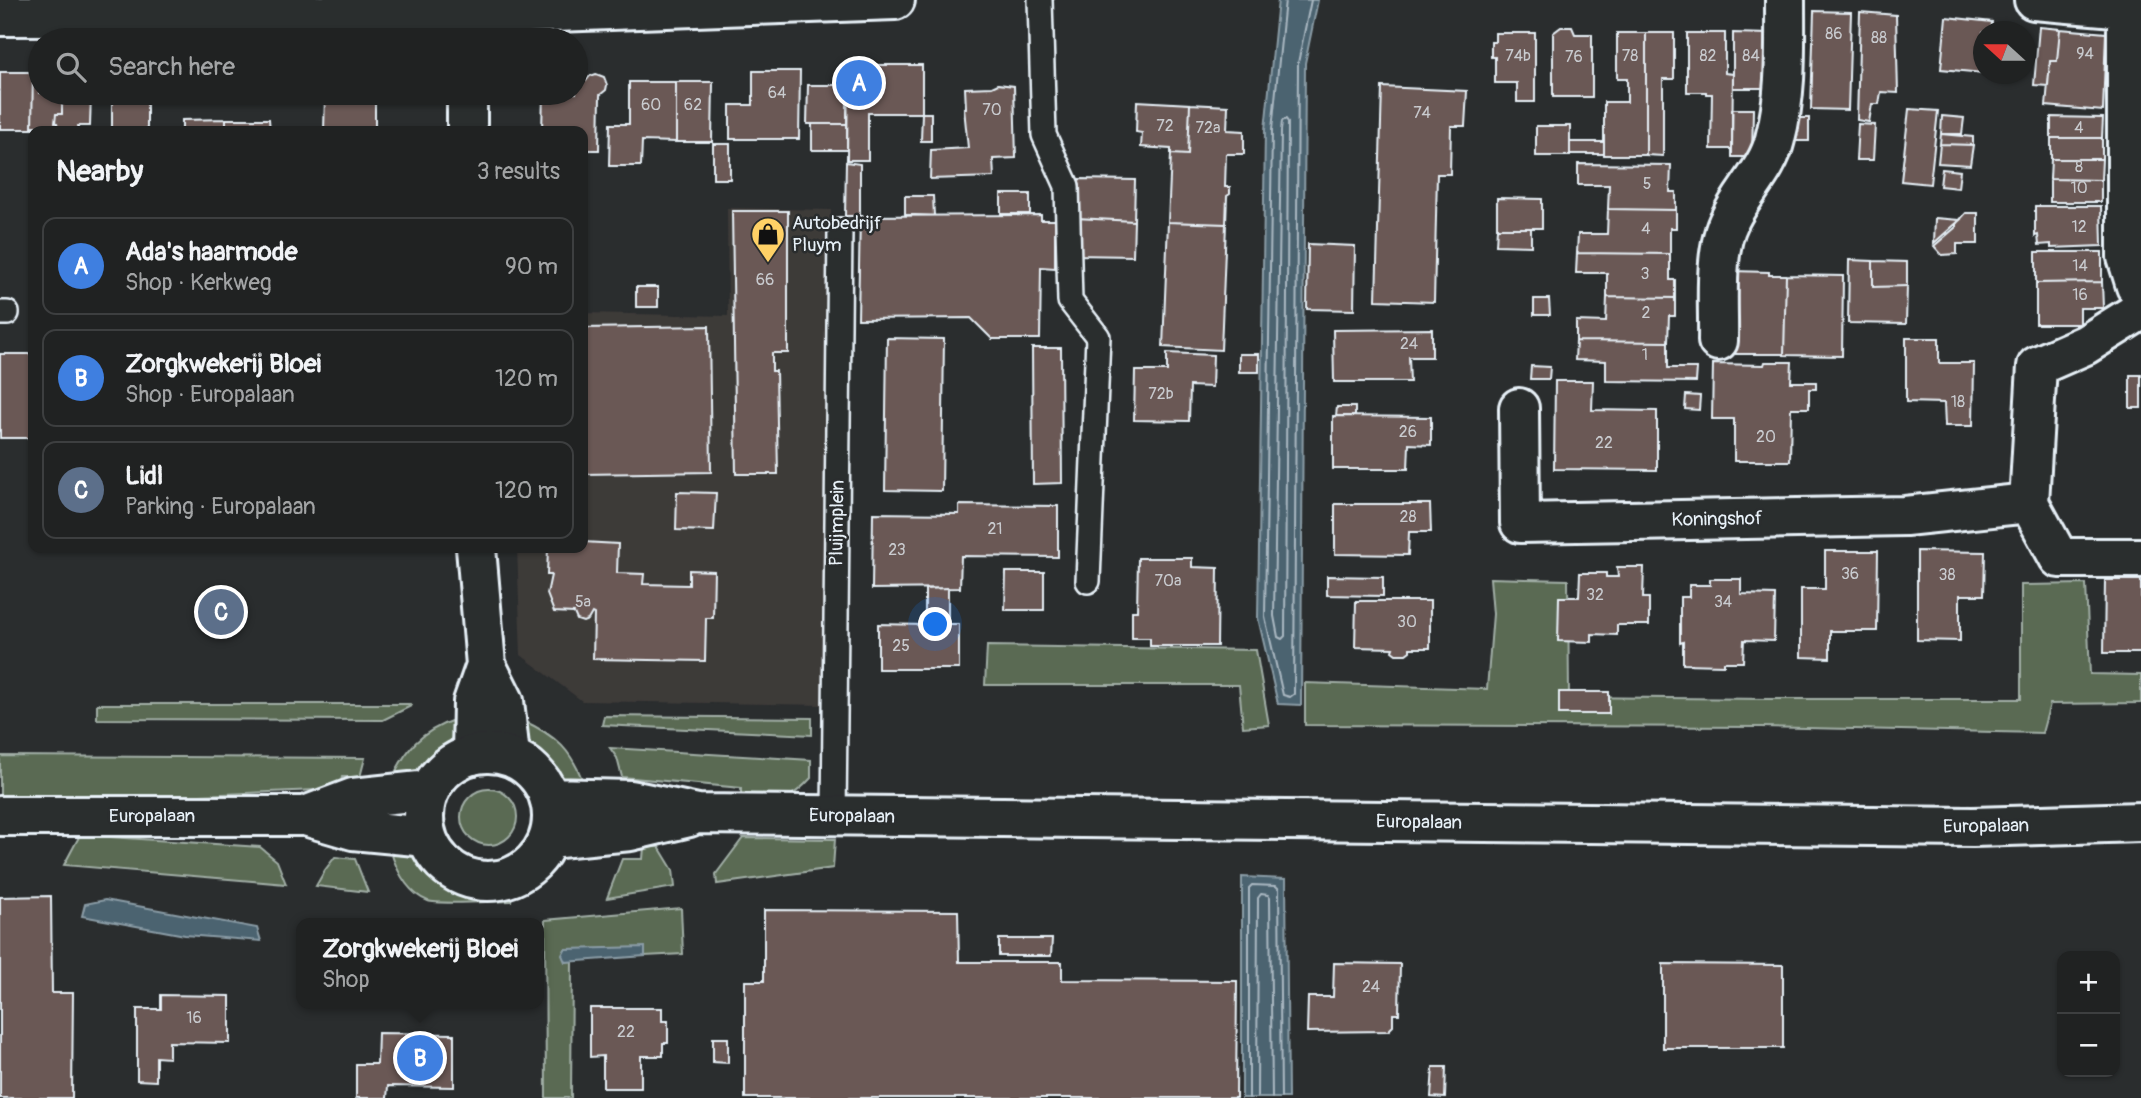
<!DOCTYPE html>
<meta charset="utf-8">
<style>
body{margin:0;font-family:Pangolin,sans-serif;background:#2d2f2f;color:#f1f3f6}
.controls{position:absolute;right:21px;bottom:21px;display:grid;overflow:hidden;border-radius:14px;box-shadow:0 2px 5px #0004}
.controls button{width:63px;height:63px;display:grid;place-items:center;padding:0;border:0;border-bottom:2px solid #3d3f40;background:#202222;color:#f1f3f6;font:35px sans-serif}
.compass{position:absolute;left:1973px;top:21px;width:63px;height:63px;border-radius:50%;background:#202222;box-shadow:0 2px 5px #0004;rotate:291deg}
.you{position:absolute;left:936px;top:625px;width:24px;height:24px;margin:-18px;border:5px solid #fff;border-radius:50%;background:#1a73e8;box-shadow:0 0 0 10px #1a73e833}
.badge{display:grid;place-items:center;width:46px;height:46px;border-radius:50%;background:#8c9099;color:#fff;font-size:23px;font-weight:700}
.pin{position:absolute;translate:-50% -50%;border:4px solid #fff;box-shadow:0 2px 7px #0006}
.popup{position:absolute;left:296px;top:918px;width:248px;height:91px;box-sizing:border-box;display:grid;place-content:center;border-radius:14px;background:#202222;filter:drop-shadow(0 2px 5px #0005);font-size:23px;white-space:nowrap;color:#a2a4a5}
.popup b{font-size:26px;color:#f1f3f6}
.popup::after{content:'';position:absolute;left:50%;top:100%;margin-left:-14px;border:14px solid transparent;border-top-color:#202222}
.list{margin:0;padding:0;list-style:none}
h2{display:flex;justify-content:space-between;align-items:center;height:91px;margin:0;padding:0 28px;font-size:30px}
h2 small{font-size:23px;font-weight:400;color:#a2a4a5}
.list li{display:grid;grid-template-columns:46px 1fr auto;gap:21px;align-items:center;box-sizing:border-box;height:98px;margin:0 14px 14px;padding:0 14px;border:2px solid #3d3f40;border-radius:14px}
.list b{display:block;font-size:26px;white-space:nowrap}
.list p{margin:0;font-size:23px;white-space:nowrap;color:#a2a4a5}
.list em{font-size:23px;font-style:normal;color:#a2a4a5}
.icon{flex:none;width:38px;height:38px;fill:none;stroke:currentColor;stroke-width:2;stroke-linecap:round;stroke-linejoin:round}
.map{position:relative;flex:none;width:2141px;height:1098px;overflow:hidden}
.search{position:absolute;background:#202222;box-shadow:0 2px 5px #0004;left:28px;top:28px;width:560px;height:77px;display:flex;align-items:center;gap:18px;box-sizing:border-box;padding:0 24px;border-radius:38px;color:#a2a4a5;font-size:26px}
.panel{position:absolute;background:#202222;box-shadow:0 2px 5px #0004;left:28px;top:126px;width:560px;height:427px;border-radius:14px}
.map>svg:first-child{display:block}
.built{fill:#3e3a39}
.green{fill:#5a6a53;stroke:#a1aea6;stroke-width:2}
.water{fill:#4c6370;stroke:#8a9ca6;stroke-width:2}
.lines{fill:none;stroke-linecap:round;stroke-linejoin:round}
.shore{stroke:#aab8c2;stroke-width:2}
.building{fill:#6b5954;stroke:#e8f1f8;stroke-width:2}
.service-casing{stroke:#e8f1f8;stroke-width:28}
.minor-casing{stroke:#e8f1f8;stroke-width:44}
.secondary-casing{stroke:#e8f1f8;stroke-width:44}
.service{stroke:#2a2d2e;stroke-width:23}
.minor{stroke:#2a2d2e;stroke-width:38}
.secondary{stroke:#2a2d2e;stroke-width:38}
.labels{text-anchor:middle;dominant-baseline:central;stroke-width:5;stroke-linejoin:round;paint-order:stroke}
.number-label{font-size:16px;fill:#c9cbcf}
.poi-label{font-size:19px;fill:#e8f1f8;stroke:#2a2d2e;text-anchor:start}
.street-label{font-size:19px;fill:#e8f1f8;stroke:#2a2d2e}
</style>
<div class="map">
<svg width="2141" height="1098" viewBox="0 0 2141 1098">
<rect width="100%" height="100%" fill="#2a2d2e"/>
<filter id="ink" filterUnits="userSpaceOnUse"><feTurbulence type="fractalNoise" baseFrequency=".0143" numOctaves="2"/><feDisplacementMap in="SourceGraphic" scale="14" xChannelSelector="R" yChannelSelector="G"/><feConvolveMatrix kernelMatrix="1 2 1 2 8 2 1 2 1" color-interpolation-filters="sRGB"/></filter>
<g filter="url(#ink)">
<path class="built" d="M727 208 831 210 827 705 582 701 521 655 517 548H583V313L728 316Z"/>
<path class="green" d="M1490 578 1568 580 1569 697 1768 699H2021V585L2086 584 2090 674 2141 675V703L2050 704 2042 733 1760 727 1305 725V683L1487 689 1493 614Z
M987 646 1256 650 1269 725 1243 727 1239 685H985Z
M97 704H410L411 706 383 720 97 719Z
M604 716 812 718V735L602 725Z
M456 719C453 756 423 773 390 783 406 748 420 732 456 719Z
M522 720C557 736 572 750 585 787 552 783 524 753 522 720Z
M610 748 811 760V778C786 806 776 799 741 799V788L622 777 617 758Z
M0 756 365 758 360 777H342L340 789 153 797 0 796Z
M461 817a28 28 0 1 1 56 0a28 28 0 1 1-56 0Z
M80 835 260 847 277 861 286 884 64 865Z
M743 838 835 839 833 868 717 884 716 874Z
M644 847H659L673 870 675 887 607 898 622 859H643Z
M390 849C403 852 415 856 426 864 439 874 451 887 467 892 482 897 497 893 512 891L511 901C496 901 439 905 428 901 407 893 396 869 390 849Z
M335 857 355 859 368 892 316 886 325 870Z
M681 908 683 954 645 956V948L565 962 572 961 571 1098H546L545 920Z"/>
<path class="water" d="M1278 0H1318L1305 63 1301 705 1278 704 1258 618 1265 130Z
M1242 877 1286 879 1288 1098H1242Z
M105 900 257 928 261 941 185 935 82 916 85 904Z
M645 947V956L565 962 562 955 565 949Z"/>
<g class="lines">
<path class="shore" d="M1285 0 1272 130 1265 617 1283 695 1290 697 1294 694 1298 63 1311 0
M1286 119 1288 122 1285 636 1282 639 1278 637 1274 616 1281 131 1282 121Z
M1249 1098V888L1252 885 1276 886 1279 889 1281 1098
M1257 1098 1258 898 1261 894 1268 895 1270 898 1272 1098"/>
</g>
<path class="building" d="M1814 11 1851 12 1848 110 1811 109Z
M1860 12 1896 15 1898 93 1881 92 1879 104H1872L1869 122 1857 120Z
M1946 17 1992 22 1991 32H1983V73L1941 69Z
M1561 27H1572L1575 34H1592V97H1553V33Z
M2039 27 2060 29 2057 61H2050L2048 86 2034 85Z
M2060 29 2106 33 2103 111 2046 106 2050 61H2057Z
M1495 33H1535V102H1517V83H1495V57H1491V42H1495Z
M1617 33H1646V155H1604V102H1627V79H1617Z
M1646 33H1674V79H1663V156L1646 155Z
M1687 33H1725V73L1733 74 1732 149H1711L1712 94H1706V92H1687Z
M1733 33 1769 34 1768 88H1733Z
M867 65H922V113H868V160H847L848 66Z
M753 71H800L799 139H730V105H753Z
M0 72H33L32 129H0Z
M33 72 40 73V93H62V114H56L55 123H57V126H34V129H32Z
M596 74 604 77 607 85 606 90 600 95 599 150H583V131H542L543 93H576V81H586L590 76Z
M629 82H676V142L642 141 641 166H609L610 124H629Z
M676 82H713L712 142H676Z
M998 84 1014 86 1016 158 993 159 994 177 930 179 931 150 968 148 964 108H966L965 88 992 87Z
M808 85H847V124H807Z
M1382 87 1467 91 1465 126H1451L1450 174H1437L1434 302 1376 300Z
M62 93H91L90 126H78V131H58L57 123H55L56 114H62Z
M112 93H147V131H112Z
M325 96 375 97V131H324Z
M1137 101 1190 104 1188 155 1171 154V149L1141 147 1142 133 1136 132Z
M1190 104 1228 106 1227 130 1244 131V154H1226L1225 187H1230V194L1227 196 1226 224 1168 222 1171 154 1188 155Z
M1732 109H1753L1752 157H1732Z
M1909 109 1938 111 1930 184 1901 181Z
M922 113H931V141H921Z
M1942 116 1964 118 1962 134H1941Z
M2051 117 2103 118 2102 138H2051Z
M1792 118H1809V141H1791Z
M226 119H269L270 131H226Z
M226 119V131H182V120Z
M812 124H847V150H812Z
M1858 124 1875 125 1873 160H1856Z
M1536 126H1570V156H1536Z
M1941 134 1973 137V145L1940 144Z
M2051 138H2102V159H2051Z
M1570 142H1604V154H1570Z
M713 144H730V179H713Z
M1940 144 1973 145 1970 165 1938 163Z
M2051 159H2102L2101 180 2050 179Z
M846 162 860 164V216H845Z
M1578 164 1671 165 1670 192H1676V210L1608 209 1609 185H1578Z
M1942 169 1960 171 1958 188 1940 186Z
M1078 179 1135 180 1134 221 1076 218Z
M2050 179 2101 180V202H2050Z
M1001 194H1030V214H1001Z
M905 196H933L934 216 905 215Z
M1497 198 1542 199V228H1497Z
M2035 206H2101L2102 246 2051 248V244L2039 245 2038 235 2035 236Z
M1608 209 1676 210V228H1670V254L1577 253 1578 234H1607Z
M732 211H788V353H772V371H776L778 474H736Z
M1966 213H1978V244H1957V254L1942 255 1934 246 1956 227V224Z
M1041 215V220H1055V268L1041 267 1040 339H992L971 318 858 319 860 216Z
M1076 218 1134 221 1133 256 1075 255Z
M1935 218 1960 220 1934 243Z
M1168 222 1226 224 1221 350 1163 347Z
M1497 228H1531V246L1496 245Z
M1308 244 1355 246 1354 310 1307 309Z
M2036 252H2102V282L2036 283Z
M1577 253 1670 254V280H1675V298L1607 297V273H1576Z
M1849 260 1873 261V287L1907 286 1906 324 1848 323Z
M1873 261 1907 262V286L1873 287Z
M1731 271 1769 272V275H1786L1784 354H1730Z
M1786 275 1843 276 1842 356 1784 355Z
M2102 282 2103 308H2080V324H2036V283Z
M636 287H658V307H636Z
M1607 297 1675 298V316H1669L1668 342 1576 341V321L1606 322Z
M1534 299H1549L1550 315H1534Z
M709 326 711 472 583 474V328Z
M1432 329V357H1409L1410 382H1334L1333 330Z
M887 338 944 339 942 491 885 490Z
M1906 338H1939V363H1974L1973 426H1945L1944 403 1906 402Z
M1576 341 1668 342V368H1697L1696 382 1606 381V361L1575 360Z
M1032 348H1061L1062 483 1033 484Z
M1167 353 1213 355 1212 387 1190 386 1189 421 1134 420 1135 371H1167Z
M0 354H33V438H0Z
M1239 354H1259V372H1239Z
M1765 362H1792L1791 382H1816V389H1809V408H1791L1790 461H1734V419H1712L1713 364 1764 365Z
M1531 366 1550 367 1549 379H1530Z
M2130 375H2141V408H2130Z
M1555 381H1593L1592 410 1657 411V470L1554 469Z
M1686 395 1700 396 1699 410 1685 409Z
M1337 407H1355V416H1336Z
M1333 416 1431 417V445L1409 444 1408 469H1333Z
M677 492 716 493 714 531 676 530Z
M1335 504H1430L1431 532H1409L1408 555 1335 554Z
M959 505 1058 506V557L961 556 960 588 872 589 873 513 959 514Z
M583 542 618 544 617 573 644 574 643 584 689 585V570L714 571 713 618H706L705 661 593 659 594 614 592 613 588 620 583 622 577 620 574 613 554 612 547 594 551 575H547L548 548H583Z
M1825 551H1878L1877 631H1830V658L1801 657V589H1825Z
M1917 551 1985 552 1984 595H1960V641L1917 640Z
M1138 558H1192V567L1218 568 1217 646H1150V638H1132V611H1137Z
M1617 567H1644L1643 598H1649V625H1617V635L1592 634V642L1558 641 1559 597H1579L1580 573H1606V577H1618Z
M1006 572H1044V610H1005Z
M1327 576 1383 577V596L1327 595Z
M1710 579H1741V594L1775 595 1774 641 1744 640 1743 662H1724V665L1683 664V642L1680 643V597H1689V585H1710Z
M2105 580H2141V653H2104Z
M948 588V624H959V669H878V624L925 625V589Z
M1356 601H1430V648H1410V651L1406 654H1396L1392 651 1393 648 1355 647Z
M1559 692H1609V714H1559Z
M51 896 52 993H73L72 1098H0V897Z
M764 910 958 911 959 962H1062V980L1237 981 1236 1098H745V981H764Z
M999 939H1052L1051 956H999Z
M1334 963 1400 964 1399 1014H1393V1026L1388 1031 1307 1032 1308 997H1333Z
M1663 964 1783 965V1048H1663Z
M161 995 230 996V1043L169 1042V1058L156 1057V1081L137 1080V1009H161Z
M590 1008H662V1021H668V1043H663V1056H641V1088H603V1056L590 1057Z
M378 1033 454 1034V1087L388 1086 387 1098H356V1064H377Z
M713 1038H728V1063L713 1062Z
M1433 1067H1446L1445 1098 1431 1097Z"/>
<g class="lines">
<g class="service-casing">
<path id="service" d="M1040 0 1044 135 1067 186 1070 301 1098 337 1088 581
M0 313H7
M834 816 840 230"/>
</g>
<g class="minor-casing">
<path id="minor" d="M2034 0 2127 8V257L2136 286 2141 293
M0 16 468 15 895 0
M467 131V93
M2141 310 2085 345 2037 366 2029 503 2059 558H2141
M1718 341C1719 305 1713 251 1730 219 1743 192 1768 169 1775 139 1787 93 1785 47 1785 0
M1519 408 1520 523 1905 516 2029 503
M476 548 486 665 504 701 510 756
M472 755 473 702 486 665"/>
</g>
<g class="secondary-casing">
<path id="secondary" d="M424 817a64 64 0 1 1 128 0a64 64 0 1 1-128 0Z
M549 798 631 800 698 814 1973 827 2141 822
M0 816H305L353 830 427 837
M305 816 353 798 430 790
M549 839 630 831 689 817"/>
</g>
<use href="#service" class="service"/>
<use href="#minor" class="minor"/>
<use href="#secondary" class="secondary"/>
</g>
</g>
<defs>
<g id="shop-pin" transform="scale(1.75)"><path d="M0 17L-7.5 6A9.5 9.5 0 1 1 7.5 6Z" fill="#ffd166" stroke="#2a2d2e"/><path d="M-5-2.5h2.3a2.7 3.5 0 0 1 5.4 0H5L5.5 6h-11ZM-1.5-2.5h3a1.5 2.3 0 0 0-3 0Z" fill="#111"/></g>
</defs>
<g fill-rule="evenodd">
<use href="#shop-pin" x="768" y="234"/>
</g>
<g class="labels">
<g class="number-label">
<text x="1834" y="34">86</text>
<text x="1879" y="38">88</text>
<text x="2085" y="54">94</text>
<text x="1518" y="56">74b</text>
<text x="1630" y="56">78</text>
<text x="1708" y="56">82</text>
<text x="1751" y="56">84</text>
<text x="1574" y="57">76</text>
<text x="777" y="93">64</text>
<text x="651" y="105">60</text>
<text x="693" y="105">62</text>
<text x="992" y="110">70</text>
<text x="1422" y="113">74</text>
<text x="1165" y="126">72</text>
<text x="1208" y="128">72a</text>
<text x="2079" y="128">4</text>
<text x="2079" y="167">8</text>
<text x="1647" y="184">5</text>
<text x="2079" y="188">10</text>
<text x="2079" y="227">12</text>
<text x="1646" y="229">4</text>
<text x="2080" y="266">14</text>
<text x="1645" y="274">3</text>
<text x="765" y="280">66</text>
<text x="2080" y="295">16</text>
<text x="1646" y="313">2</text>
<text x="1409" y="344">24</text>
<text x="1645" y="355">1</text>
<text x="1161" y="394">72b</text>
<text x="1958" y="402">18</text>
<text x="1408" y="432">26</text>
<text x="1766" y="437">20</text>
<text x="1604" y="443">22</text>
<text x="1408" y="517">28</text>
<text x="995" y="529">21</text>
<text x="897" y="550">23</text>
<text x="1850" y="574">36</text>
<text x="1947" y="575">38</text>
<text x="1168" y="581">70a</text>
<text x="1595" y="595">32</text>
<text x="583" y="602">5a</text>
<text x="1723" y="602">34</text>
<text x="1407" y="622">30</text>
<text x="901" y="646">25</text>
<text x="1371" y="987">24</text>
<text x="194" y="1018">16</text>
<text x="626" y="1032">22</text>
</g>
<g class="poi-label">
<text x="792" y="223">Autobedrijf<tspan x="792" dy="22">Pluym</tspan></text>
</g>
<g class="street-label">
<text transform="translate(1717 519) rotate(-1)">Koningshof</text>
<text transform="translate(837 523) rotate(-89)">Pluijmplein</text>
<text x="152" y="816">Europalaan</text>
<text transform="translate(852 816) rotate(1)">Europalaan</text>
<text transform="translate(1419 822) rotate(1)">Europalaan</text>
<text transform="translate(1986 826) rotate(-1)">Europalaan</text>
</g>
</g>
</svg>
<div class="controls">
<button>+</button>
<button>−</button>
</div>
<svg class="compass" viewBox="-18 -18 36 36"><path d="M0-13l5 13h-10z" fill="#e53935"/><path d="M0 13l5-13h-10z" fill="#a2a4a5"/></svg>
<div class="you"></div>
<div class="pin badge" style="left:859px;top:83px;background:#3f7fe0">A</div>
<div class="pin badge" style="left:420px;top:1058px;background:#3f7fe0">B</div>
<div class="popup"><b>Zorgkwekerij Bloei</b>Shop</div>
<div class="pin badge" style="left:221px;top:612px;background:#5c6f8a">C</div>
<div class="search"><svg class="icon" aria-label="search" viewBox="0 0 24 24"><circle cx="10" cy="10" r="6"/><path d="M15 15l6 6"/></svg>Search here</div>
<section class="panel">
<h2>Nearby<small>3 results</small></h2>
<ul class="list">
<li><span class="badge" style="background:#3f7fe0">A</span><div><b>Ada's haarmode</b><p>Shop · Kerkweg</p></div><em>90 m</em></li>
<li><span class="badge" style="background:#3f7fe0">B</span><div><b>Zorgkwekerij Bloei</b><p>Shop · Europalaan</p></div><em>120 m</em></li>
<li><span class="badge" style="background:#5c6f8a">C</span><div><b>Lidl</b><p>Parking · Europalaan</p></div><em>120 m</em></li>
</ul>
</section>
</div>
